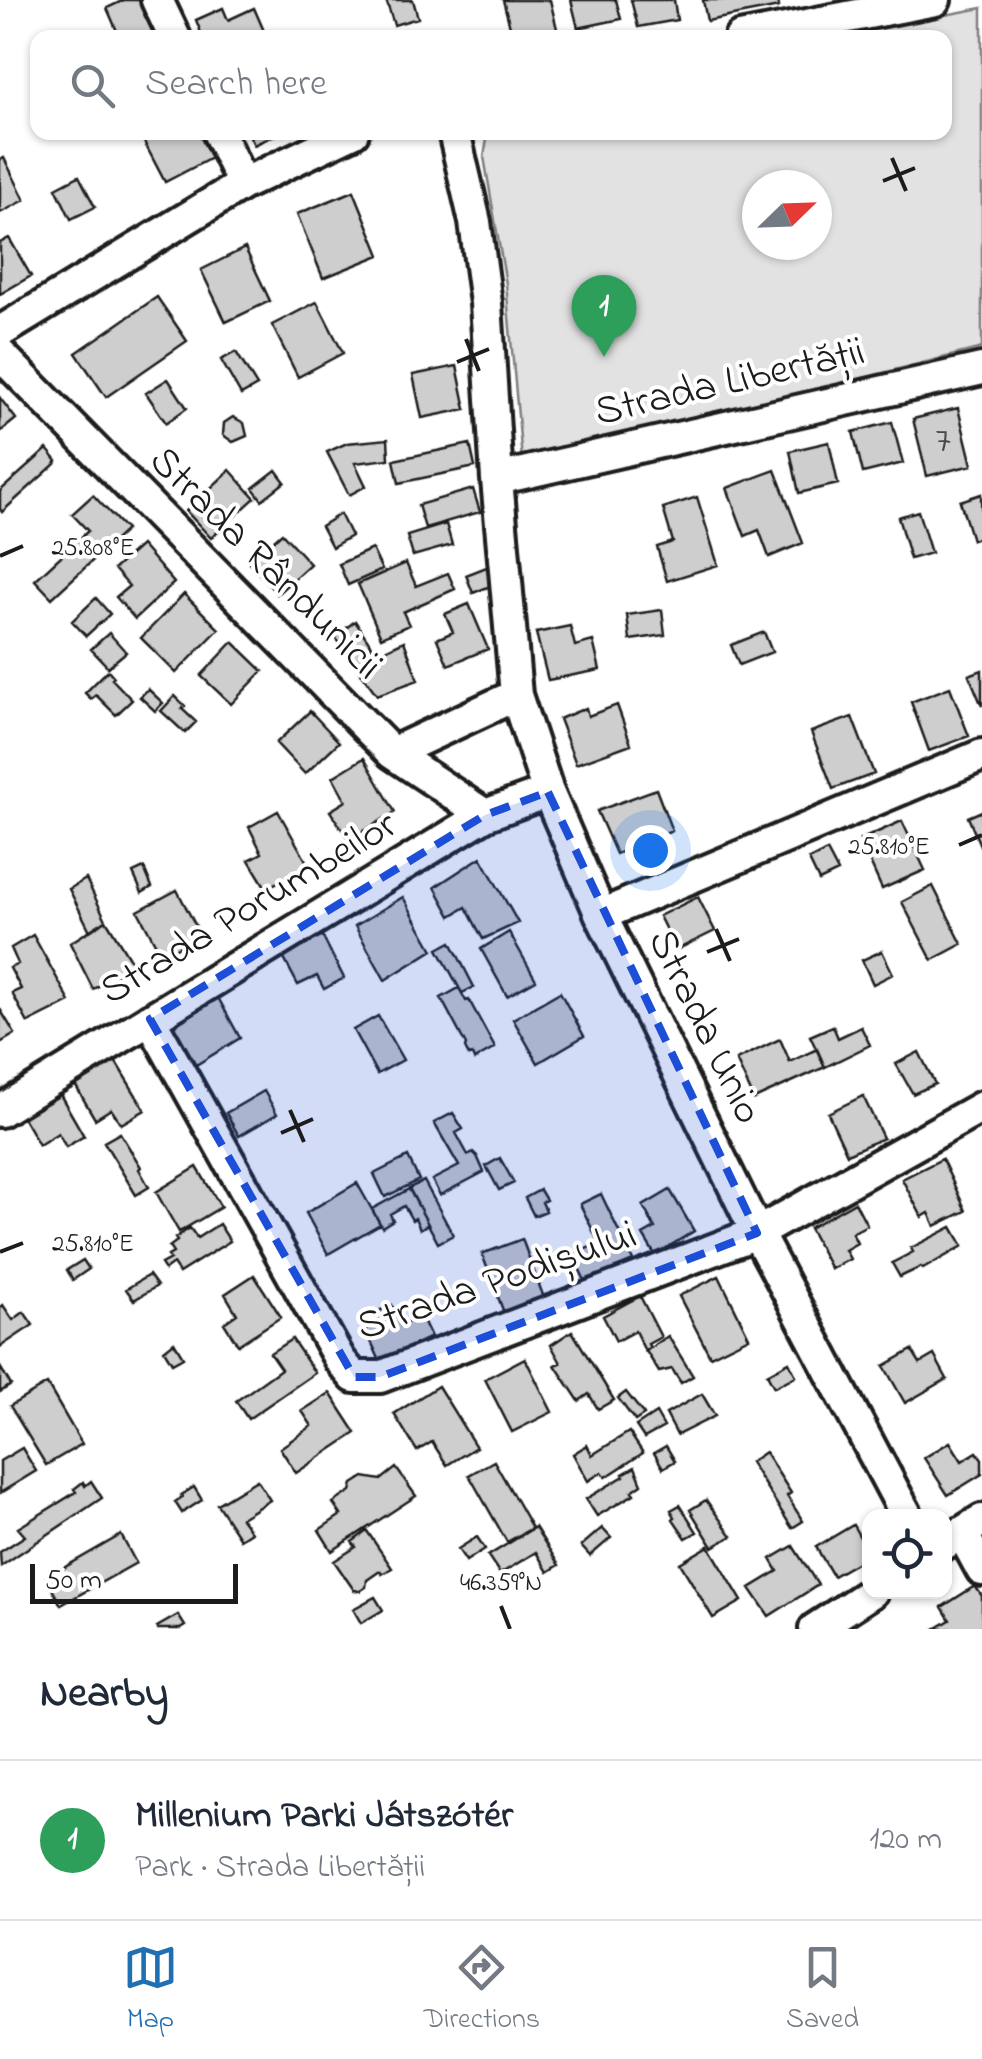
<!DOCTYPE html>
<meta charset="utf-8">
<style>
body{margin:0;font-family:"Indie Flower",sans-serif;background:#f6f6f7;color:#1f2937}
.controls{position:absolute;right:30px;bottom:30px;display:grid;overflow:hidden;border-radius:20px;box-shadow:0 2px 8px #0004}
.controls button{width:90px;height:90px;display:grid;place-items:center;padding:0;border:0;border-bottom:2px solid #e0e1e3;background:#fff;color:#1f2937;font:50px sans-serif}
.compass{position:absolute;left:742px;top:170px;width:90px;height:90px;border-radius:50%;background:#fff;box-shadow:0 2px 8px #0004;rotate:67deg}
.scale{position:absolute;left:30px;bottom:25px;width:208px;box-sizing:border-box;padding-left:10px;border:5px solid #1c1c1c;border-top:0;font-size:28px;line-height:35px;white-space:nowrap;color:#1c1c1c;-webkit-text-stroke:8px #fff;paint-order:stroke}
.you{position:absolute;left:650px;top:850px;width:35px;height:35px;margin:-25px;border:8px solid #fff;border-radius:50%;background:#1a73e8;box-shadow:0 0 0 15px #1a73e833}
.badge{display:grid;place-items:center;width:65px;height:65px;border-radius:50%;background:#1f6fb2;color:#fff;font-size:32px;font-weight:700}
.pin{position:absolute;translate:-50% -82px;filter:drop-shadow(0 2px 5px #0008)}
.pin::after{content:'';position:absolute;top:52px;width:35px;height:30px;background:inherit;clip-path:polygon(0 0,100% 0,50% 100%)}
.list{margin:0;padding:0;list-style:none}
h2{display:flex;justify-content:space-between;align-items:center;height:130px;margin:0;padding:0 40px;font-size:42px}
h2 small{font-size:32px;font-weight:400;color:#747a83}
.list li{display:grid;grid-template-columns:65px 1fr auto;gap:30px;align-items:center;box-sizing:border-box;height:160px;padding:0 40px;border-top:2px solid #e0e1e3}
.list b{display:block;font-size:38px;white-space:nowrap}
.list p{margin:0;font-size:32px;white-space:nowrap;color:#747a83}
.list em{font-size:32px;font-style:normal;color:#747a83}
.icon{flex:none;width:55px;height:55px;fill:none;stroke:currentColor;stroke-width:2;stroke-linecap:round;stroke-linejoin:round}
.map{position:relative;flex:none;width:982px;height:1629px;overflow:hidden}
.search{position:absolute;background:#fff;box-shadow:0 2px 8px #0004;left:30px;right:30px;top:30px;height:110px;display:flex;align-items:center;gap:25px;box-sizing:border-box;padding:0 35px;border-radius:20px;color:#747a83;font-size:38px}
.sheet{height:290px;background:#fff}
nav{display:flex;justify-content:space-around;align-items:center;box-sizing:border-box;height:140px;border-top:2px solid #e0e1e3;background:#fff;font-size:28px;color:#747a83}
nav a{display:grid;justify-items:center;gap:5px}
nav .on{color:#1f6fb2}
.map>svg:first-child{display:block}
.green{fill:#e2e2e2;stroke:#7f7f7f;stroke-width:2.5;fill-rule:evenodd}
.building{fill:#cecece;stroke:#1c1c1c;stroke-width:2.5}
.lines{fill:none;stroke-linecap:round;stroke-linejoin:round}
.minor-casing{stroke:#1c1c1c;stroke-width:38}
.minor{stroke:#fff;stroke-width:30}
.marked{fill:#1d4ed8;fill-opacity:0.2;stroke:#1d4ed8;stroke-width:8;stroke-dasharray:20 12;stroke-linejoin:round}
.ticks{fill:none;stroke:#1c1c1c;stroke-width:4}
.labels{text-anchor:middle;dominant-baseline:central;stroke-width:8;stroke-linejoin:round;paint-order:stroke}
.number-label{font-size:38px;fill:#484848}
.street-label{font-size:42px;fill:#1c1c1c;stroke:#fff}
.ticks-label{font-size:25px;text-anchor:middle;fill:#1c1c1c;stroke:#fff;stroke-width:8;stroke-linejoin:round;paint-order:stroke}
</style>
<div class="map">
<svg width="982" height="1629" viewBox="0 0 982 1629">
<rect width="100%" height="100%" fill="#fff"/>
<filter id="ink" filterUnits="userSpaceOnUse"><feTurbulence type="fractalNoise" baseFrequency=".01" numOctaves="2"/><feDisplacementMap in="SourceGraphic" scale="20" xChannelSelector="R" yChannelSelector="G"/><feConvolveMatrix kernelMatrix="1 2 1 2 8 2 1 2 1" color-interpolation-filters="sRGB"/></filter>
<g filter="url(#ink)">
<path class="green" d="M982 8V348L787 397 555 460H522L506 284 484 157 488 133 944 132V38L828 37ZM757 185H817V245H757Z"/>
<path class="building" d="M124 0H147L164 38H120L107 8Z
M386 0H413L418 18 394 25Z
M503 0H550L558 33 538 38H513Z
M571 0H616L621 19 578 28Z
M631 0H674L677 20 638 27Z
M703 0H778L779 7 707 21Z
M223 8 228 20 254 8 267 38H203L196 20Z
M157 132H205L217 155 165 182 143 140Z
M248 132H281L254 145Z
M4 158 25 200 0 213V160Z
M79 176 95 207 71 219 56 188Z
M354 191 380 255 323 278 297 214Z
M9 238 31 276 0 294V243Z
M245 248 270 301 226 322 201 270Z
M157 297 187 341 106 397 76 353Z
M317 302 343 353 298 377 272 325Z
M236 352 257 386 241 395 221 360Z
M457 366 466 409 422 418 413 375Z
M168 379 187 408 166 423 146 393Z
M0 398 16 419 0 432Z
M958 408 972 465 927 476 913 419Z
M233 417 244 423 247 436 233 442 223 435 224 423Z
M892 422 903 463 863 473 853 432Z
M388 439 389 459 355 463 366 486 349 495 327 452 347 443Z
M829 442 838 484 799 493 790 451Z
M470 444 475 467 399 483 394 460Z
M47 449 57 461 55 464 2 512 0 509V491Z
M230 470 255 498 211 538 186 511Z
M276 470 285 482 262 500 253 488Z
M775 470 803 543 769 557 759 530 745 536 727 488Z
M473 489 480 512 425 528 418 505Z
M981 494 982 537 972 540 960 501Z
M93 495 126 530 52 598 35 580 88 531 72 514Z
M697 497 718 565 667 581 657 547 673 542 663 508Z
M918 511 931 553 910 559 898 517Z
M340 514 351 536 332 547 321 526Z
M446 524 452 545 413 556 407 536Z
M282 533 310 564 277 594 249 562Z
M141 545 174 583 135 619 116 597 129 586 114 569Z
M372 549 382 570 348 585 339 564Z
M406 563 416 586 448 573 455 589 403 612 409 625 381 637 358 584Z
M494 564 493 585 473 593 466 575Z
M184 594 219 629 176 673 141 638Z
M96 598 110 614 86 636 72 621Z
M469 604 488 649 448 665 437 639 453 632 445 614Z
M662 610 665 635 630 640 627 615Z
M355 621 377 654 404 641 418 680 377 695 335 637Z
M570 626 575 646 593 641 600 670 548 680 536 633Z
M764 632 772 652 739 665 731 645Z
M109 633 126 652 108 667 91 649Z
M233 642 263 671 231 704 201 676Z
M108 670 114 677 112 679 132 700 116 715 96 695 91 699 85 693Z
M982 670V706L969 675Z
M950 687 969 736 929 751 911 702Z
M148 689 163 703 155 711 140 697Z
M175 696 185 706 182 709 196 722 185 733 161 711Z
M617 705 631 744 576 764 559 719 586 708 588 716Z
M310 711 339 742 305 774 276 743Z
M852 717 874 774 833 789 811 732Z
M364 758 395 812 349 840 330 811 346 801 333 777Z
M656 789 672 831 616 854 597 811Z
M278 811 309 866 266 888 249 860 262 853 249 827Z
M982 811V850L968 817Z
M902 821 925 870 882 889 860 840Z
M827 851 838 872 819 881 809 860Z
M481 857 518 923 483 939 466 907 451 916 435 887Z
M144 868 152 887 142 893 133 873Z
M86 879 106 920 90 931 69 889Z
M933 886 962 944 932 960 902 902Z
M177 890 200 934 162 956 138 911Z
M403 897 433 950 385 980 355 926Z
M698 897 715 931 676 950 659 916Z
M106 920 134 966 93 989 70 943Z
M320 932 344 978 324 989 317 976 298 985 281 953Z
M509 932 536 980 507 996 481 949Z
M33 935 70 1002 28 1023 12 993 21 989 10 968 18 964 11 948Z
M451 942 474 987 462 993 438 949Z
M882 951 893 974 873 984 862 960Z
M459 988 466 1001 469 1000 495 1048 474 1060 472 1055 469 1056 465 1048 466 1045 441 998Z
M215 992 240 1038 196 1065 170 1020Z
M560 992 584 1036 538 1063 513 1019Z
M0 1009 15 1034 0 1043Z
M378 1016 403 1060 377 1074 353 1030Z
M833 1026 838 1038 861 1027 870 1045 825 1067 810 1036Z
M780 1039 790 1062 817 1049 825 1067 754 1099 736 1060Z
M919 1052 935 1084 913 1094 896 1064Z
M114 1059 145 1110 121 1124 111 1109 95 1119 74 1083Z
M58 1091 84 1136 66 1147 58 1133 39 1145 20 1112Z
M264 1091 277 1114 239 1136 226 1113Z
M863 1096 883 1138 847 1154 828 1113Z
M453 1113 463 1129 456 1133 468 1155 473 1152 477 1156 484 1172 440 1195 432 1180 459 1166 434 1123Z
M120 1133 141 1167 139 1169 149 1187 136 1195 104 1142Z
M408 1157 419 1180 385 1197 374 1174Z
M500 1158 514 1183 499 1190 486 1166Z
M942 1159 966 1211 935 1226 929 1213 922 1217 902 1179Z
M197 1167 221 1207 179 1232 156 1192Z
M424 1181 453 1235 438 1243 409 1188Z
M357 1183 380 1224 328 1254 306 1213Z
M409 1189 428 1224 420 1229 415 1218 412 1220 404 1206 390 1214 393 1220 382 1227 372 1209Z
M540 1190 546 1200 542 1202 546 1211 534 1216 525 1198Z
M670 1190 694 1231 655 1255 643 1235 655 1228 643 1206Z
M601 1194 633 1261 586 1283 573 1255 599 1243 580 1204Z
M855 1202 867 1225 852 1233 857 1243 845 1250 850 1259 831 1269 809 1228Z
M219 1224 230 1241 179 1273 173 1264 165 1270 161 1264 170 1259 168 1256 173 1253 169 1247 177 1241 175 1238 190 1228 197 1238Z
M952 1227 963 1246 923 1269 921 1267 900 1277 892 1263 913 1252 911 1248Z
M522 1239 544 1298 504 1313 482 1254Z
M83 1260 89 1269 73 1280 67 1270Z
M149 1275 157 1286 134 1300 126 1289Z
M254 1275 281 1317 238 1345 224 1323 237 1314 225 1294Z
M719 1276 749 1337 710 1356 679 1296Z
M640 1296 661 1337 648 1344 650 1348 645 1351 635 1331 616 1341 603 1316Z
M3 1305 13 1320 24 1312 33 1325 0 1347V1308Z
M392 1305 401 1325 421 1316 431 1337 380 1361 361 1319Z
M572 1331 614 1400 598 1409 589 1394 579 1401 555 1365 561 1363 551 1345Z
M668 1336 693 1376 681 1383 672 1369 659 1372 646 1351Z
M292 1339 315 1373 248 1419 236 1401 281 1369 270 1353Z
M174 1342 183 1357 172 1363 164 1350Z
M912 1350 920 1363 934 1355 947 1379 905 1403 884 1366Z
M525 1358 552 1412 512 1432 485 1379Z
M789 1362 796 1376 774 1387 767 1374Z
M0 1367 11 1385 0 1392Z
M47 1384 82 1444 46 1465 10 1406Z
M438 1386 476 1447 447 1465 432 1442 417 1451 394 1414Z
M626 1392 644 1415 635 1421 618 1398Z
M330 1393 356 1433 296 1473 280 1448 312 1426 302 1411Z
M702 1394 715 1416 677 1435 666 1414Z
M656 1413 664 1427 644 1438 636 1426Z
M629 1432 643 1453 606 1477 602 1472 588 1481 573 1454 587 1445 592 1455Z
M950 1442 962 1461 977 1452 982 1459V1474L948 1495 924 1458Z
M666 1446 675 1461 663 1468 654 1453Z
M22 1448 36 1471 0 1493V1461Z
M765 1452 791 1493 787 1496 803 1521 792 1528 750 1462Z
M494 1461 532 1528 507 1542 469 1475Z
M635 1467 642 1484 632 1491 634 1494 597 1516 586 1499 624 1476 623 1474Z
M396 1468 416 1496 332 1551 319 1530 341 1515 333 1503 351 1491 353 1484 364 1477 381 1480Z
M257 1480 270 1500 241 1518 251 1532 240 1539 217 1504Z
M91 1481 102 1498 1 1566 0 1552 25 1536 18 1528 76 1492 74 1489 83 1482 85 1486Z
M194 1487 202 1500 182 1513 175 1502 182 1497 181 1495Z
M706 1500 732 1536 713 1547 690 1510Z
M680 1505 697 1532 686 1538 673 1519 675 1517 671 1510Z
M853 1525 870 1555 833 1576 816 1547Z
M535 1527 559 1565 548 1572 536 1552 500 1574 488 1556Z
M602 1528 611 1538 590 1556 581 1546Z
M367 1531 392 1568 382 1574 380 1571 367 1580 366 1587 360 1591 354 1590 334 1561 356 1547 352 1542Z
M121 1535 136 1563 61 1605 46 1578Z
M477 1537 485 1549 466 1561 458 1549Z
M709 1546 742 1601 713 1618 680 1563Z
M793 1546 818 1585 769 1616 750 1588 778 1571 771 1559Z
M975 1586 982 1596V1629H935L950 1620 942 1607Z
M375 1597 383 1610 361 1623 353 1609Z
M178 1615 185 1626 180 1629H158L157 1627Z"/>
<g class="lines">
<g class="minor-casing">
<path id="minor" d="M157 0 175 38
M740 38 935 0
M218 132 243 184
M454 132 475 222 486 303 497 479 516 695 548 792 601 915 757 1233 907 1516
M0 332 243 184 353 132
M0 354 392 753 485 815
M497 479 982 369
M392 753 516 695
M601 915 982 755
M150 1019 340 1360 354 1377H380L757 1233 982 1107
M0 1111 485 815 548 792
M962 1533 982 1570
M944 1544 982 1520
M815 1629 872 1592"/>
</g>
<use href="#minor" class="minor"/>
</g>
</g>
<path class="marked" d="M548 792 757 1233 380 1377H354L150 1019 485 815Z"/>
<path class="ticks" d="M892 158 906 191M883 181 915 168M466 339 479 371M457 362 489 349M0 556 23 546M959 845 982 835M716 929 730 961M707 952 739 939M290 1110 304 1142M281 1133 313 1119M0 1252 23 1243M501 1606 510 1629"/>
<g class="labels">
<g class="number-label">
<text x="943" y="442">7</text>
</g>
<g class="street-label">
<text transform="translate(730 383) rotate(-13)">Strada Libertății</text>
<text transform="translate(265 564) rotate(45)">Strada Rândunicii</text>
<text transform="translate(249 909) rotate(-31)">Strada Porumbeilor</text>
<text transform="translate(704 1027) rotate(64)">Strada Unio</text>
<text transform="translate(497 1282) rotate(-19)">Strada Podișului</text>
</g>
</g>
<g class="ticks-label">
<text x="93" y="555">25.808°E</text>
<text x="889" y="854">25.810°E</text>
<text x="93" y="1251">25.810°E</text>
<text x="501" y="1590">46.359°N</text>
</g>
</svg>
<div class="controls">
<button><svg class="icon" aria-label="locate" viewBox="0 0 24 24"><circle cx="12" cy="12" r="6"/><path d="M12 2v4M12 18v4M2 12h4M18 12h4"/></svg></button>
</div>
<svg class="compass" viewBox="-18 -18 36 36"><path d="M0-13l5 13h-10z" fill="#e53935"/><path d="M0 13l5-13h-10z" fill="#747a83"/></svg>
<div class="scale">50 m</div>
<div class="you"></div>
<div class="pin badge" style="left:604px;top:357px;background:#2e9e5b">1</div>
<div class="search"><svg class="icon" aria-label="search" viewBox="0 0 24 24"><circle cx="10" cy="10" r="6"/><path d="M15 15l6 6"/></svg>Search here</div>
</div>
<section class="sheet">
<h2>Nearby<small></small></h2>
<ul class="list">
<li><span class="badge" style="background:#2e9e5b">1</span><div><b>Millenium Parki Játszótér</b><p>Park · Strada Libertății</p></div><em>120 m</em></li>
</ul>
</section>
<nav>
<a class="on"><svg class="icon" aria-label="map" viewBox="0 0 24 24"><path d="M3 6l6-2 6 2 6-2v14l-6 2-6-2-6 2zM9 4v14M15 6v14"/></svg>Map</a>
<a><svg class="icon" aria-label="directions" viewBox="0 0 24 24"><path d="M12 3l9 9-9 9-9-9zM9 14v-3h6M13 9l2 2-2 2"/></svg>Directions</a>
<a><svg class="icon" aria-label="saved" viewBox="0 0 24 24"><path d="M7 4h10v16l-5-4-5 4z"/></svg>Saved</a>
</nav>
